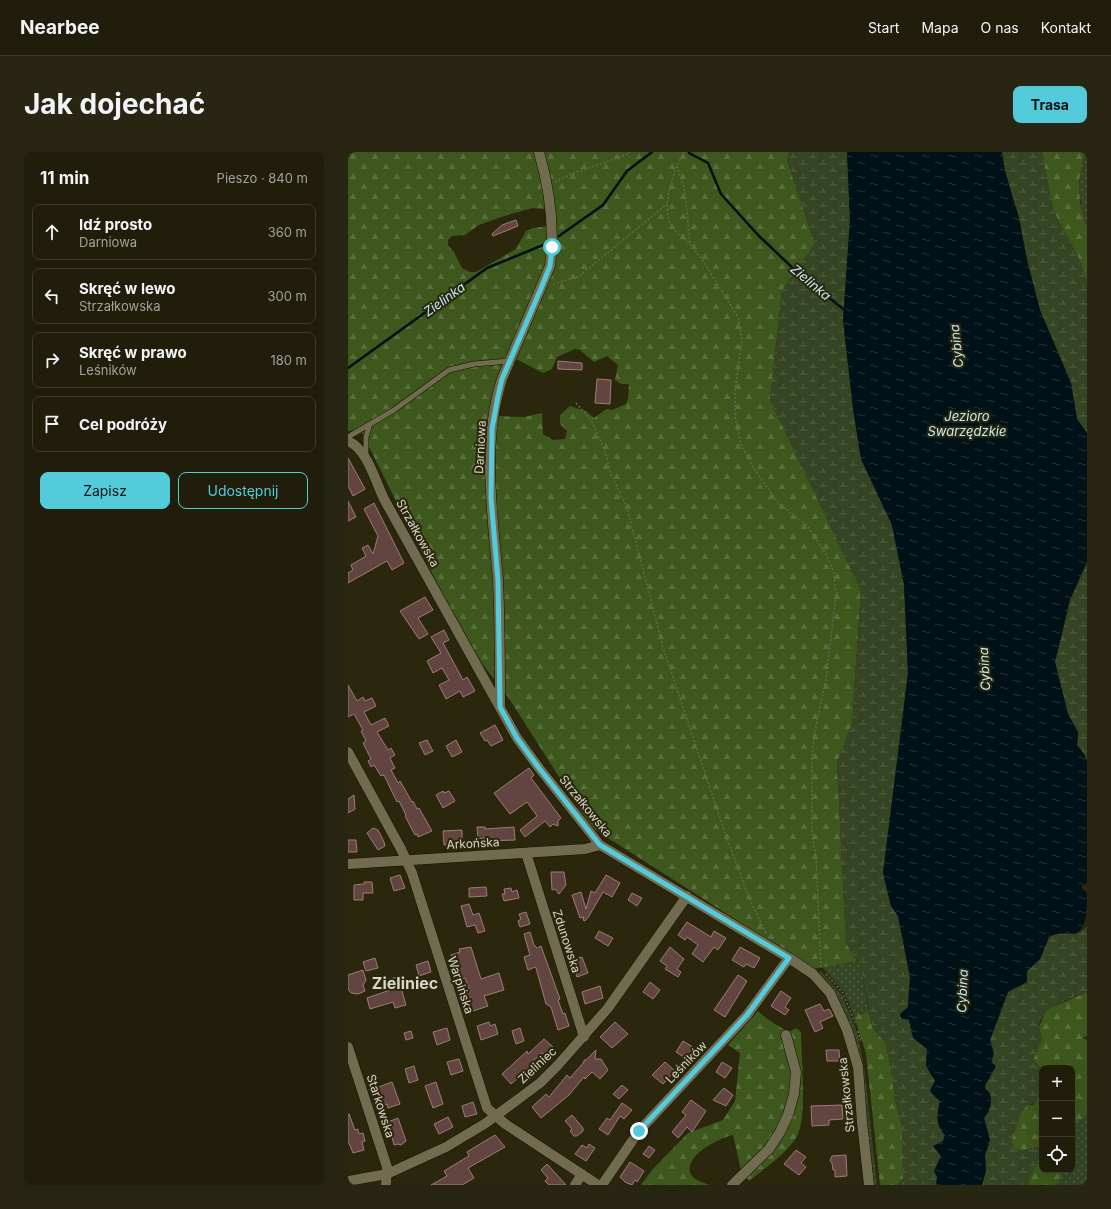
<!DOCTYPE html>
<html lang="pl">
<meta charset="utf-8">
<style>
body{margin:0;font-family:Inter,sans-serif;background:#282613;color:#f1f3f6}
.controls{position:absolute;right:12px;bottom:12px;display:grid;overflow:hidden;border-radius:8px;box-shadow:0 4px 16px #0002}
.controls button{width:36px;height:36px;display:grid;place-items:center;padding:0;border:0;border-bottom:1px solid #3d3b2b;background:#201d0a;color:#f1f3f6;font:20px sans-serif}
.stop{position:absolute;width:12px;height:12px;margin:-9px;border:3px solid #53cbda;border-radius:50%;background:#fff}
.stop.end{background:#53cbda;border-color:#fff;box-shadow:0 1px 4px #0008}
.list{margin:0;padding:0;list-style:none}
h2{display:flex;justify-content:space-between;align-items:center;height:52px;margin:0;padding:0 16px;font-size:17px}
h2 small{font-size:13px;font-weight:400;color:#a2a29c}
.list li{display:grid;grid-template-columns:26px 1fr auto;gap:12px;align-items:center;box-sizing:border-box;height:56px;margin:0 8px 8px;padding:0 8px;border:1px solid #3d3b2b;border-radius:8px}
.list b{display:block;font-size:15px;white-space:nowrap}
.list p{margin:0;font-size:13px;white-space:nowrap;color:#a2a29c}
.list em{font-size:13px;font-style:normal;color:#a2a29c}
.actions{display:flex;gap:8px;padding:12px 16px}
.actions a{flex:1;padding:9px 0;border:1px solid #53cbda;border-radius:8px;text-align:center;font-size:14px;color:#53cbda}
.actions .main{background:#53cbda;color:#111}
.icon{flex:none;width:22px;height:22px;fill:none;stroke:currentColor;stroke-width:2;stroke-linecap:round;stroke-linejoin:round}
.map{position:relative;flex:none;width:739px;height:1033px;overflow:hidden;border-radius:8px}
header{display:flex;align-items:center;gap:24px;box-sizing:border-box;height:56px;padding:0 20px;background:#201d0a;border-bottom:1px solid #3d3b2b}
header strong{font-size:19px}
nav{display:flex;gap:22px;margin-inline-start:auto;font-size:14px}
.intro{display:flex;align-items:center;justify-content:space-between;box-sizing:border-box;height:96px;padding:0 24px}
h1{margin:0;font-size:28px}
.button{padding:10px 18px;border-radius:8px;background:#53cbda;color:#111;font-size:14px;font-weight:700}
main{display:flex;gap:24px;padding:0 24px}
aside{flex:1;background:#201d0a;border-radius:8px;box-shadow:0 4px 16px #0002}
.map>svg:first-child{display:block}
.grass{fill:url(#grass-dots)}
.forest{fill:url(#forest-firs);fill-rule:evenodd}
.wetland{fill:url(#wetland-marsh)}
.water{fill:url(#water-ripples)}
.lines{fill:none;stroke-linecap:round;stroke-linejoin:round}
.stream{stroke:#001118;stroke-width:2.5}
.building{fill:#624541;stroke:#9c7c77}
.service-casing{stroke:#140f00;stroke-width:6}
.minor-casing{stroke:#140f00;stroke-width:11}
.path{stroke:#6a6751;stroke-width:1.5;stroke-dasharray:2 2;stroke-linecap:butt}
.service{stroke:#716c50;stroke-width:5}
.minor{stroke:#716c50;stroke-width:10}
.route{stroke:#53cbda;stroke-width:5}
.labels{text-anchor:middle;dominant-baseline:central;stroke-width:4;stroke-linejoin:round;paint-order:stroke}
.street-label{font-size:12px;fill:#dad7c8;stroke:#2b270d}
.water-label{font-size:13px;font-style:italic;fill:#c0ebf8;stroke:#2b270d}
.district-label{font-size:16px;font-weight:bold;fill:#dad7c8;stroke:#2b270d}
</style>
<header>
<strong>Nearbee</strong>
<nav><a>Start</a><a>Mapa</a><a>O nas</a><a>Kontakt</a></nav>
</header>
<div class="intro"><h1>Jak dojechać</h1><a class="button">Trasa</a></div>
<main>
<aside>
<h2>11 min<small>Pieszo · 840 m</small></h2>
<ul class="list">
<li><svg class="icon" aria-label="ahead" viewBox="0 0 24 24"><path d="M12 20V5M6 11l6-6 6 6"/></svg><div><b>Idź prosto</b><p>Darniowa</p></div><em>360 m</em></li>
<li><svg class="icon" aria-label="left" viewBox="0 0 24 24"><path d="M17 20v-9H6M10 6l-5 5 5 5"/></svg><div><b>Skręć w lewo</b><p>Strzałkowska</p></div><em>300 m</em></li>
<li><svg class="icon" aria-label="right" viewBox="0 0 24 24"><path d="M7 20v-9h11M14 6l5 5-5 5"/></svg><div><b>Skręć w prawo</b><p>Leśników</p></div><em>180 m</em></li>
<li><svg class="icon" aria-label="arrive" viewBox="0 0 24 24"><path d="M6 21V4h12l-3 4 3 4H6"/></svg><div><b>Cel podróży</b></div></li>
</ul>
<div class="actions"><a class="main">Zapisz</a><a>Udostępnij</a></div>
</aside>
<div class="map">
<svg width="739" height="1033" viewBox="0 0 739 1033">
<defs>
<pattern id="grass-dots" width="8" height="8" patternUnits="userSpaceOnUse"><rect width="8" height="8" fill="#354524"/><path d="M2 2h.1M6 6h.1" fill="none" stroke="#525f42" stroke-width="1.8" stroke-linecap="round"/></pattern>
<pattern id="forest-firs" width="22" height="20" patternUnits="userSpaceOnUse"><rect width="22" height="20" fill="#3d571c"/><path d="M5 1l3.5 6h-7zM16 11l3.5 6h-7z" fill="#586e3c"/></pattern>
<pattern id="wetland-marsh" width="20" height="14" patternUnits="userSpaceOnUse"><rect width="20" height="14" fill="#354524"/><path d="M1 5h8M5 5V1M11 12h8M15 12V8" fill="none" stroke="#525f42"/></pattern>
<pattern id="water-ripples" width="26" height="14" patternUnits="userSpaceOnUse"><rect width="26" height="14" fill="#001118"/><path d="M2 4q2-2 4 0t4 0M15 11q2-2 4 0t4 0" fill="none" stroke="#253338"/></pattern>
</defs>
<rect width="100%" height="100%" fill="#2b270d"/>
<path class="grass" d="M736 0H739V77C732 53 727 25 736 0Z
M509 809 512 813 521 860 506 864 497 841 474 815Z
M473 819 494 843 510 883 517 922 529 1033H525C521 1005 518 977 514 948 508 902 506 853 468 820Z
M737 963H739V1033H708L716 1020 715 1018H724V973Z"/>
<path class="forest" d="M0 0H441L439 8 467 92 434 138 422 248 513 438 504 572 489 611 498 791 509 809 465 817 243 675 160 545 121 495 12 277 0 279ZM185 56 199 57 200 74 185 76 178 79 168 97 128 120H122L114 116 106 100 100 93V88L104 84 117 83 131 73 159 63ZM227 197 232 198 246 210 259 204 270 213 267 228 273 232H281L280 247 278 252 264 258 258 257 246 266 238 259 222 254 212 263V272L219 279 217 287 205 288 195 282 194 261 176 265 150 264 160 226 168 207 195 221 204 217 209 205Z
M694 0H736L731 29 732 51 739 77V130L731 107 705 58Z
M739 840V884L735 886 739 888V963L724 973V916H694V918L685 908 694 887 691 875 698 858Z
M410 859C420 868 429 874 441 880L448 876 453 880C453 904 460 968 448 986 437 1003 417 1016 401 1029L393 1018 385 983C371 986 330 1006 345 1025 348 1029 357 1031 362 1033H293L304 1018 340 981 375 968 387 949 392 901 380 893Z
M521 860 525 877 537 890 542 911 547 948 554 975 555 1027 549 1033H532L518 902 506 864Z
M694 939V1018H715L716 1020 708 1033H681L680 1029 693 1001 689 995 673 999 666 996 663 989 674 959 679 953H685Z"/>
<path class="wetland" d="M441 0H499L502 68 495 168 505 257 513 307 544 373 556 433 560 521 535 721 543 754 550 764 562 825 560 855 552 862 553 866 561 868 565 886 579 897 578 914 587 929 584 942 592 949C589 961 588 974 597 983L595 989 587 997 593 1004 586 1019 590 1025 588 1033H549L555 1026 554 975 547 948 542 911 537 890 525 877 512 813 498 791 489 611 504 572 513 438 422 248 434 138 467 92 439 8Z
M654 0H694L705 58 731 107 739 130V281L729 267 723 231 692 158 679 108 671 66 657 19Z
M739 410V609L736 602 729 593 730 580 720 562 707 510 722 448Z
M739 774V840C724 846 690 856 691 875 691 879 693 884 695 887L685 908 694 918C694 930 696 952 679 953L674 959 663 989 666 996 673 999 689 995 692 997C695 1010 679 1021 681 1033H634L638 1019 637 1003 642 988 636 966 641 960 637 933C645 925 646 898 642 888L660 840 679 830V819L692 807 701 785C716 777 728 788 739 774Z"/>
<path class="water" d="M499 0H654L657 19 671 66 679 108 692 158 723 231 729 267 739 281V410L722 448 707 510 720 562 730 580 729 593 736 602 739 609V731L733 735 739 741C739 757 739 783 723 782 714 782 710 780 701 785L692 807 679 819V830L660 840 642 888 646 901 643 910 648 914C646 918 638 931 637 934 637 938 641 939 642 942 645 951 641 960 636 966L642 988 637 1003 638 1019 634 1033H588L589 1025 586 1019 593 1004 585 994 595 989 597 983C587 973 589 962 592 949L584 942 582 938 587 929 578 914 579 897 565 886 561 868 553 866 552 862 560 855 562 825 550 764 543 754 535 721 560 521 556 433 544 373 513 307 505 257 495 168 502 68Z"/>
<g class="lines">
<path class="stream" d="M341 1 360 11 373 42 410 83 450 121 499 160
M211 84 255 53 279 19 304 0
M0 216 139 116 200 91"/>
</g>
<path class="building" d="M168 68 170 74 145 84 144 82 154 73Z
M210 209 234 211V218L210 217Z
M249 227 263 228 262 252 247 251Z
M0 306 17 337 5 344 0 334Z
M0 349 8 365 0 369Z
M26 351 56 411 44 418 39 409 0 431V421L5 418 3 413 18 404 14 396 20 393 25 402 30 384 16 357Z
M77 445 85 458 70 466 80 482 71 487 52 459Z
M96 478 101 488 95 491 115 528 119 525 127 539 115 545 112 539 98 547 91 533 101 528 94 516 85 521 79 509 93 501 83 485Z
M0 533 9 549 15 545 17 549 24 546 28 554 16 560 23 573 37 566 41 574 29 580 40 598 43 596 47 603 42 606 47 616 43 618 50 631 52 629 64 650 65 649 69 657 71 656 84 679 70 685 69 682 67 683 57 664 58 663 51 649 49 650 36 623 33 624 26 613 23 615 20 609 23 607 15 591 18 589 13 579 15 578 6 562 0 565Z
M147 573 155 588 143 594 139 588 137 589 132 581Z
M79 588 85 599 77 603 71 591Z
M108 588 114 600 104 605 98 594Z
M181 616 186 623 183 626 213 666 210 669V674L205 672 202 675 197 669 177 685 172 678 189 664 179 650 162 662 146 641Z
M95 639 96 641 101 639 107 649 95 656 88 643Z
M6 643 7 657 0 661V647Z
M129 675H137V677L166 675 167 688 136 689V686L130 687Z
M25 676 30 678 36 690 37 694 30 698 19 681Z
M114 678V692L96 693 95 679Z
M0 688H8L9 700H0Z
M203 720H216L218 733 211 742 207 737 204 738Z
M52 723 57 736 46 739 42 726Z
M258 723 272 731 264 745 255 740 241 764 237 769 235 768 236 765 232 766 224 743 233 740 238 757 243 739 247 741Z
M16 730H24L25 741H15V748H6V733L16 732Z
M138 735 139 744 121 745V736Z
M163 736 164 740 169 738 171 746 156 749 154 742H157L156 737Z
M284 741 294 746 289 754 280 748Z
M121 752 125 763 131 761 137 779 130 781 127 773 119 775 113 754Z
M178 760 182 772 172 775 170 769 173 767 171 762Z
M339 770 363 785 366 779 378 786 370 798 366 795 355 810 344 802 350 793 339 785 337 788 330 783Z
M251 779 265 786 260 794 247 786Z
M182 780 186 793 189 796 193 794 212 847 210 848 215 862 217 861 221 874 210 878 203 855 198 852 188 816 187 815 180 818 176 805 182 803 176 782Z
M123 795 133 827 151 821 156 838 136 844 140 854 122 860 115 842 122 840 117 826 112 828 103 803 112 800 111 797Z
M322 795 336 807 329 817 333 820 330 825 317 817 319 814 312 809Z
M392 795 412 806 406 816 398 812 396 815 384 808Z
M234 805 240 821 229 825 224 808Z
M27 806 30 816 18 819 15 810Z
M80 809 83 820 71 824 68 813Z
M15 818 18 828 15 833 17 839 10 842 3 841 0 837V823Z
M390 823 399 829 377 865 366 858Z
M50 825 58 853 47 856 45 850 22 857 19 846 45 837 42 827Z
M302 830 312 838 305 847 295 840Z
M252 834 255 846 237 852 234 840Z
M433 839 443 846 437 855 441 858 437 863 423 854Z
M472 852 476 859 481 857 485 864 472 870 475 876 467 880 457 858Z
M141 870 142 874 147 872 150 882 133 888 129 874Z
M267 870 280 882 264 896 252 885Z
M99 876 102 888 89 893 85 880Z
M172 876 176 889 168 892 164 879Z
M63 879 65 886 58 888 56 881Z
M196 887 205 895 197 903 194 901 184 910 186 912 163 932 154 922 179 899 180 902Z
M335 889 345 895 339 907 328 900Z
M248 898 247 907H253L260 918 252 927 244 920 237 927 236 925 221 943 193 966 184 955 198 942 201 945 219 923 222 926 236 910V908H238Z
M478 898H491L492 909H479Z
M111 907 115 919 103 923 99 910Z
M317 910 327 919 315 932 304 923Z
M374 910 384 916 377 926 368 920Z
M66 914 70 928 61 931 57 917Z
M44 930 52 952 40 956 39 952 34 954 28 936Z
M88 930 95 952 85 956 77 934Z
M274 933 280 938 271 947 265 942Z
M376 936 385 943 378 954 365 948Z
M343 948 358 959 344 980 339 975 330 986 324 980 338 963 334 960Z
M125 950 129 962 117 965 114 954Z
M274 951 284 958 276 967 272 964 260 983 251 977 259 966 262 968Z
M494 953 495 967 481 968V973L464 974 463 954Z
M0 962H1L7 978 10 977 11 982 15 981 17 989 14 990 16 998 5 1001 0 989Z
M224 963 235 976V979L229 984H226L222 979 224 977 217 969Z
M100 965 105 975 91 982 86 972Z
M50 966 58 989 53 993 50 992 46 993 40 970Z
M147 983 157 995 120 1016 126 1026 114 1033H83L99 1024 96 1019 121 1004 119 1000Z
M241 992 247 996 238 1009 227 1002 234 993 239 996Z
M301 994 307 998 301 1006 295 1002Z
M448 998 458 1005 453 1011 458 1015 451 1023 436 1012Z
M498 1003 499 1024 487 1025V1018H485L484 1011 482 1009 484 1004Z
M282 1010 296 1019 289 1030 287 1028 284 1033 277 1030 272 1025Z
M199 1012 218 1033H201L197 1029 200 1026 193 1018Z"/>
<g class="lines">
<g class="service-casing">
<path id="service" d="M0 285 46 258 101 218 126 212 161 209
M18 304V285L22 272"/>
</g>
<g class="minor-casing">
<path id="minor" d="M0 289C20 298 27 329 36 347L169 586 191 616 252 693 441 806 465 822 482 841 499 878 510 915 514 970 521 1033
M152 553C152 512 152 470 150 429 145 363 133 292 154 227L202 114C207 74 202 38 191 0
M0 600 53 697 64 721 139 956 156 971 250 1033
M178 701 236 885
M0 712 237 697 252 693
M0 895 39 1015 38 1033
M0 1029 39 1022 98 995 138 971 192 931 210 913 260 856 339 744
M227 1033 234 1022
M254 1033 291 979 399 863 441 806
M384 1033 421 997 432 980 440 963 446 942 448 920 438 883"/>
</g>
<path class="path" d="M336 0 329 13 322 35 319 52 320 67 329 81 342 92 356 110 390 165 394 188 387 238V265L393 292 405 315 431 352 459 373 479 404 486 421 488 442 478 527 466 583 464 606V683L468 705 473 816
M329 14 337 39 342 92
M207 30 223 22 275 4 282 0
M205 132 230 125 319 52
M228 251 243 268 256 296 263 322 279 356 315 495 378 684 401 746 418 781
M478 822 495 841 507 871
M510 879 513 890"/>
<use href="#service" class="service"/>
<use href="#minor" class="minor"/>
</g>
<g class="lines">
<path class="route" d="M204 95 202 114 194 134 154 227 150 244 144 277 143 346 150 429 152 555 169 586 191 616 252 693 441 806 399 863 291 979"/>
</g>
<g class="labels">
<g class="street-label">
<text transform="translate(132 295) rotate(-87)">Darniowa</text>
<text transform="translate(70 381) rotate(61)">Strzałkowska</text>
<text transform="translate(238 654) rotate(51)">Strzałkowska</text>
<text transform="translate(125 691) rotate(-3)">Arkońska</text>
<text transform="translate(219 789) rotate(72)">Zdunowska</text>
<text transform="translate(113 833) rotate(72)">Warpińska</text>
<text transform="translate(338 910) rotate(-46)">Leśników</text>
<text transform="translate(189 913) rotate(-43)">Zieliniec</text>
<text transform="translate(498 943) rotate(-96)">Strzałkowska</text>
<text transform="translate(33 954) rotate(72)">Starkowska</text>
</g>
<g class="water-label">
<text transform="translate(463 130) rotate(40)">Zielinka</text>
<text transform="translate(96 147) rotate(-36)">Zielinka</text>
<text transform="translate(608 194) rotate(-96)">Cybina</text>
<text x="619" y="264">Jezioro<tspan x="619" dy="15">Swarzędzkie</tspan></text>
<text transform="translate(636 517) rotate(-93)">Cybina</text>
<text transform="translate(614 839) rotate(-88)">Cybina</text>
</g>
<g class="district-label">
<text x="57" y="831">Zieliniec</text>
</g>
</g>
</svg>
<div class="controls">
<button>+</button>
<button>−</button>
<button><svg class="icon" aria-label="locate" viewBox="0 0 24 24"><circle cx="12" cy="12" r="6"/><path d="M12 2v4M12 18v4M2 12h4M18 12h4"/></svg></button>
</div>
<div class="stop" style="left:204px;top:95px"></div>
<div class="stop end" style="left:291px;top:979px"></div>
</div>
</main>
